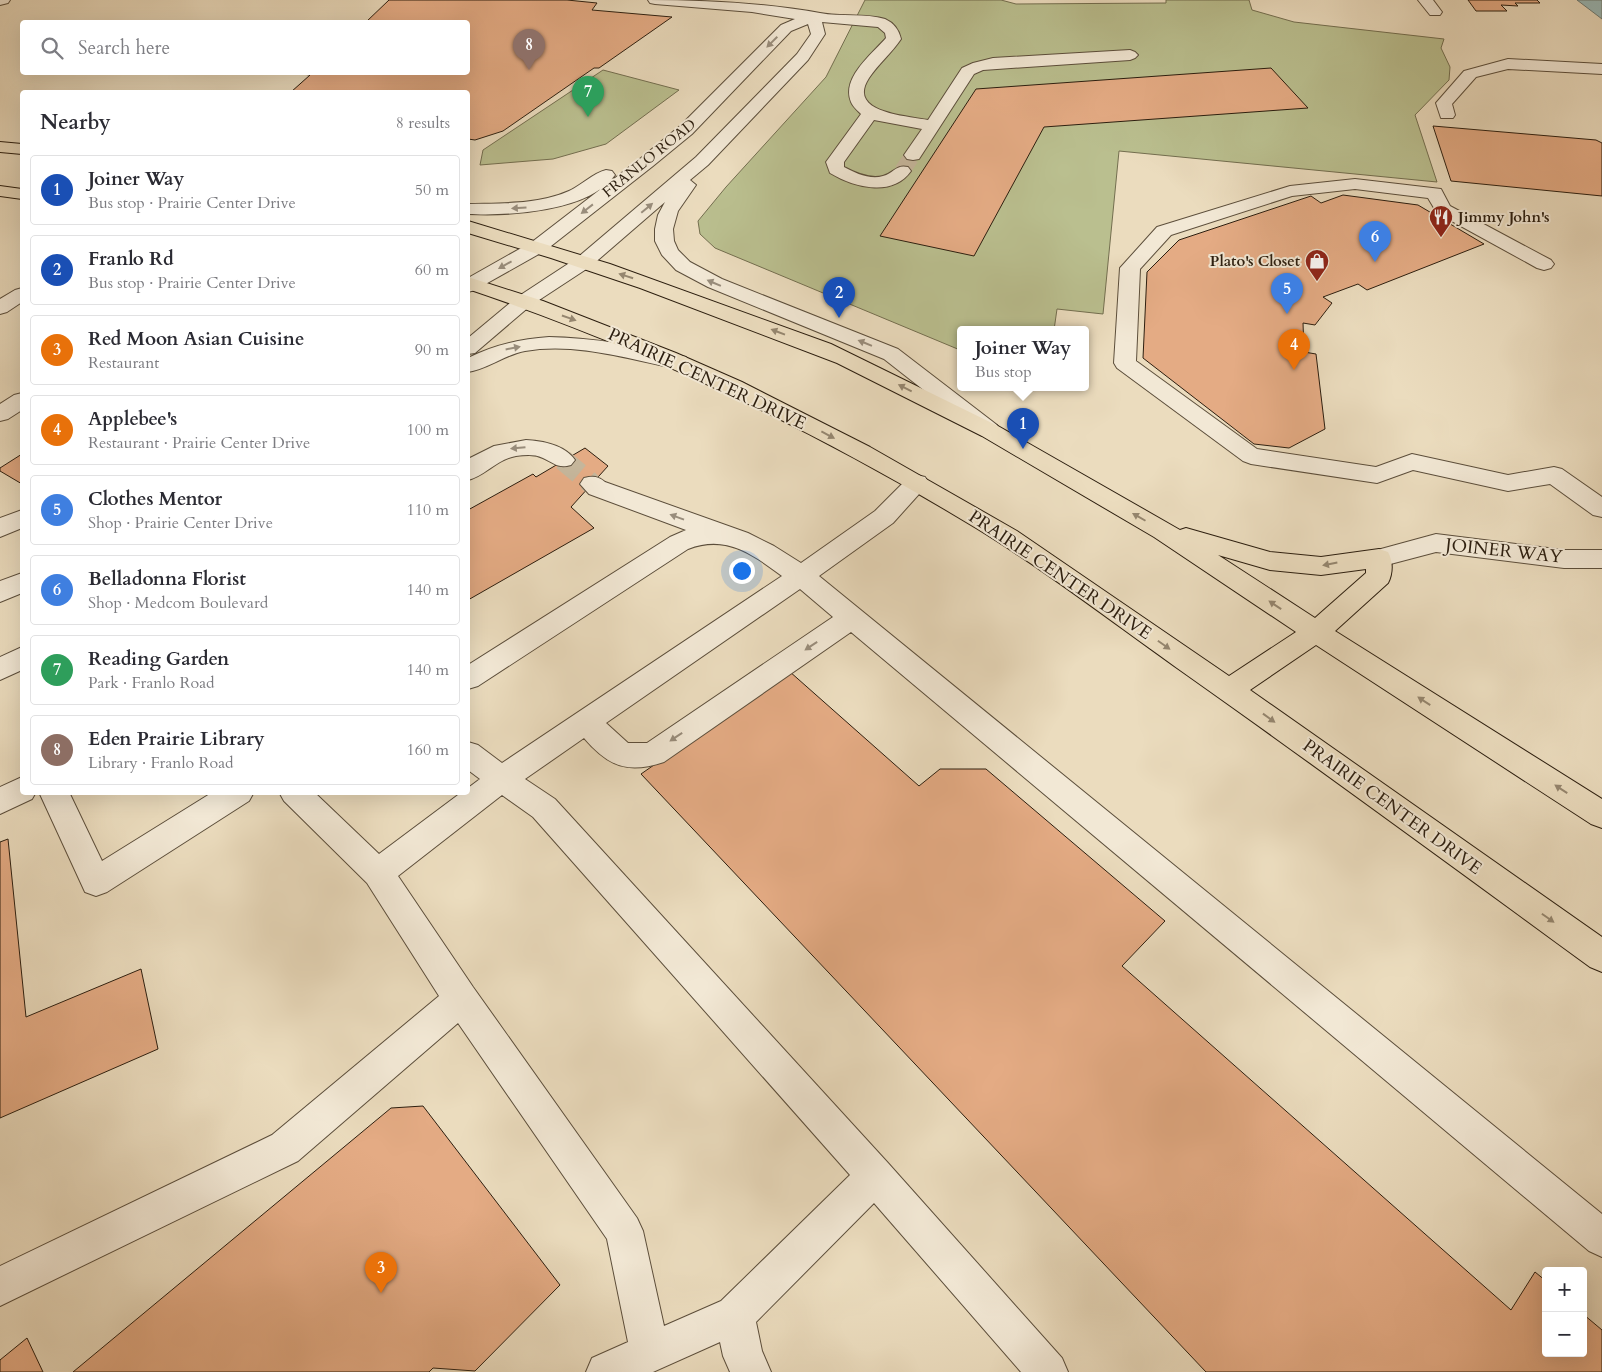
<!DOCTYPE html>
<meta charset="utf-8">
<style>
body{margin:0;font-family:Cardo,serif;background:#f2f2f3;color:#2b2b33}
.controls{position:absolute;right:15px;bottom:15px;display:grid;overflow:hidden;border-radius:5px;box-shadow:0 5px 20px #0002}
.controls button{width:45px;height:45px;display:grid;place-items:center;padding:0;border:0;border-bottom:1px solid #e1e1e2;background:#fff;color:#2b2b33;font:25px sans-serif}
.you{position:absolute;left:741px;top:570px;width:18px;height:18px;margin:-12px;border:4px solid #fff;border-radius:50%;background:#1a73e8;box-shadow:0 0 0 8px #1a73e833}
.badge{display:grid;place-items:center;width:32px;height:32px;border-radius:50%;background:#111827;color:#fff;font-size:16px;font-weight:700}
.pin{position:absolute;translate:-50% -41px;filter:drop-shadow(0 1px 2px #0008)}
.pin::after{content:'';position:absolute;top:26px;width:18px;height:15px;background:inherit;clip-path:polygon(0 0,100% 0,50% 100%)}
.popup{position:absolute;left:957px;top:326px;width:132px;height:65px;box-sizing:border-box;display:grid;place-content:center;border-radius:5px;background:#fff;filter:drop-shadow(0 1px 4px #0005);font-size:16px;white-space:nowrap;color:#7c7c81}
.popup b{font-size:19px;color:#2b2b33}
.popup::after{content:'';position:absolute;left:50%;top:100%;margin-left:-10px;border:10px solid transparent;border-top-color:#fff}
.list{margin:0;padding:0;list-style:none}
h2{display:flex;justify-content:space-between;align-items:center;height:65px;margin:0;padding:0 20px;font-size:21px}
h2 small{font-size:16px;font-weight:400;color:#7c7c81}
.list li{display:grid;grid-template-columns:32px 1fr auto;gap:15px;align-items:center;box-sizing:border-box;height:70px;margin:0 10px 10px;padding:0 10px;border:1px solid #e1e1e2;border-radius:5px}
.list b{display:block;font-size:19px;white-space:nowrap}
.list p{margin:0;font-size:16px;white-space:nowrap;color:#7c7c81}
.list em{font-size:16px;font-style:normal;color:#7c7c81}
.icon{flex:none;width:28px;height:28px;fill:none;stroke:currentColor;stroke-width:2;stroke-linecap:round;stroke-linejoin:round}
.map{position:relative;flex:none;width:1602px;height:1372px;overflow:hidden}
.search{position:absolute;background:#fff;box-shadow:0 5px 20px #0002;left:20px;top:20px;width:450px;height:55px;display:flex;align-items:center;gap:12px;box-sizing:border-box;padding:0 18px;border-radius:5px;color:#7c7c81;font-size:19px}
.panel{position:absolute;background:#fff;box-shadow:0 5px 20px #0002;left:20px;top:90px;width:450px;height:705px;border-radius:5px}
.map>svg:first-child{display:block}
.green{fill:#babf8f;stroke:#736e4f}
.water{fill:#9abab9;stroke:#6e7c75}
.building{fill:#e4ab84;stroke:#2c1e0f}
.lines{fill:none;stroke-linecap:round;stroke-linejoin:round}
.minor-tunnel-far1{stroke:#c5b69b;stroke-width:16;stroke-dasharray:16 8;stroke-linecap:butt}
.minor-tunnel{stroke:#c5b69b;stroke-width:21;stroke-dasharray:21 11;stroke-linecap:butt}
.minor-casing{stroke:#5c4e3b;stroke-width:2}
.major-casing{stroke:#2c1e0f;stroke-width:2}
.minor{fill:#f2e8d5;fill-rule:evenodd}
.major{fill:#ebdcbe;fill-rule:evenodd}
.oneway{fill:#998d7c}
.oneway2{fill:#95866f}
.labels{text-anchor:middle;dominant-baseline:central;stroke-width:4;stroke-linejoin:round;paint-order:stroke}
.far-street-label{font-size:15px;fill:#2c1e0f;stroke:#f2e8d5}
.far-poi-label{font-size:15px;font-weight:bold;fill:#2c1e0f;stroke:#f2e8d5;text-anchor:start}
.street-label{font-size:18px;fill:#2c1e0f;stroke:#f2e8d5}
</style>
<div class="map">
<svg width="1602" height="1372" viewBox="0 0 1602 1372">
<rect width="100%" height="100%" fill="#ebdcbe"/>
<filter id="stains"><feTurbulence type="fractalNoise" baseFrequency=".004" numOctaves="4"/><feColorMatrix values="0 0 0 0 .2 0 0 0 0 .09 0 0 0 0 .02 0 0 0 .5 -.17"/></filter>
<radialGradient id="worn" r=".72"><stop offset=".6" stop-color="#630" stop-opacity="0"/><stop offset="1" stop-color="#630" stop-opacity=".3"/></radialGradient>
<path class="green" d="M865 0H1001L1016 4 1166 3V0H1249L1252 10 1294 22 1444 39 1441 48 1450 67 1449 80 1415 115 1437 182 1119 151 1103 314 1057 309 1054 330H960V350L715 248 700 234 698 221 726 187 826 77Z
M603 70 679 90 606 144 553 159 480 165 483 150Z"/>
<path class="water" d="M1577 0H1602V19Z"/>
<path class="building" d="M389 0H567L597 3 592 10 672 17 599 68H594L503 131 475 140 468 139V92H291L310 75 287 72H468V22H366Z
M1468 0H1537L1540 3H1515L1518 6 1501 5 1507 11H1476Z
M1271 68 1308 108 1044 127 974 256 880 236 976 89Z
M1433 126 1596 140 1602 143V196L1451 181Z
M1343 195 1418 205 1484 244 1367 290 1358 284 1323 297 1332 303 1315 325 1303 323 1304 352 1316 354 1325 429 1289 448 1254 444 1143 358 1147 272 1179 240 1311 196 1321 203Z
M585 448 608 466 571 507 594 528 468 600V510L533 474 536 477Z
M22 454V484L0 471V468Z
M789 671 919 786 940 769H986L1165 921 1122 966 1511 1310 1535 1272 1546 1281V1353H1583V1314L1602 1330V1372H1206L641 774Z
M8 839 26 1017 141 969 158 1049 0 1118V842Z
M423 1106 560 1285 475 1371 433 1368 429 1372H73L391 1108Z
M27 1338 43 1372H0V1360Z"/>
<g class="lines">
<path class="minor-tunnel-far1" d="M902 171 913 155"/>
<path class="minor-tunnel" d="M563 460 592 484"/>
<g class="minor-casing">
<path id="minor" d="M0 0H10L8 3 0 5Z
M648 0C706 0 764 3 820 13 840 17 866 13 885 19 894 23 899 30 901 39 892 53 878 64 869 78 846 113 907 116 928 120L962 68 973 63 993 58 1130 50 1135 52 1138 55 1135 58 1130 60 983 70 974 74 919 159 913 160 907 159 904 155 922 129 874 120 844 162V167C855 173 870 180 883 176 894 173 896 164 908 167L911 171C892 198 853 187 830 173L826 162 861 114C858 111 853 107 851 102 841 78 872 54 886 38L885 33 878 27 822 22 825 34 808 60 708 165 690 180 696 185 678 211 673 229 674 241 678 250 690 262 722 279 898 349 997 425 1000 430 997 435 989 437 981 435 884 359 708 287 676 270 662 255 655 241V229L658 215 665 202 591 266 530 306 475 353 468 354V338L516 298 577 258 696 157 797 54 811 34 808 24 791 31 692 134 653 166 546 250 475 290 468 292V278L532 242 641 158 680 126 781 25 795 19 752 12 655 4 650 3Z
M1418 0H1433L1442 12 1440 15H1430Z
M1508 59 1602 64V74L1508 69 1476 77 1452 104 1455 115 1453 118H1441L1436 103 1464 71Z
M606 170 612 171 615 175C589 212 508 216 468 214V204C501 203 537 205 569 191 582 185 593 173 606 170Z
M1355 179 1441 189 1450 206 1551 260 1554 264 1551 268 1544 270 1537 268 1437 213 1428 198 1355 189 1292 196 1171 235 1140 269 1136 361 1257 449 1376 467 1412 454 1508 475 1554 467 1562 469 1602 497V517L1593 515 1550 484 1508 491 1413 470 1377 483 1251 464 1243 461 1117 368 1114 363 1120 268 1157 227 1290 186Z
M22 288V302L7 312 0 314V299L15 290Z
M549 337C595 338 641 346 686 357L689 362 686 367 678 369C629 359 575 342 525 351 504 355 488 369 468 372V358C494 345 520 339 549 337Z
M22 393V410L8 419 0 421V404L14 395Z
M526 440C543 441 565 445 575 460L571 465C558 469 554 463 543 458 534 454 525 455 516 456 497 459 485 476 468 480V461L470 458 494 446Z
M917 475 925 477 929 483 893 523 819 576 1602 1214V1257L1589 1251 851 632 664 762C628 774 609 767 584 738L525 779 555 799 888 1163 1062 1358 1068 1372H1021L874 1203 756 1322 762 1351 771 1372H730L723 1356 720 1342 653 1372H586L592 1358 628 1342 607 1239 458 1023 298 1161 0 1306V1266L272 1135 439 996 367 883 284 801 279 792H314L379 854 462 792H468V788L480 779 468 770V742L478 745 502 763 782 576C752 554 726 534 688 549L478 686 468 689V665L670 537 686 530 589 494 580 484 584 478C593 476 598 476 605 482L748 533 774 546 801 563 875 511 909 477ZM800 589 833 617 647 743H628L606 723ZM502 795 533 817 850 1175 721 1301 664 1326 643 1231 637 1218 473 987 398 876Z
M22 510V528L0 537V518Z
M1436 534 1564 550H1602V568H1564L1436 552 1379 567 1370 564 1366 558 1370 552Z
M22 573V593L0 602V581Z
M22 647V670L0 680V657Z
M22 777V792H36L32 799 0 814V787Z
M39 792H69L102 861 213 792H254L249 801 107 892 96 896 85 892Z"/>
</g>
<g class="major-casing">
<path id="major" d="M0 142 22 144V154L0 152Z
M0 186 22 189V199L0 196Z
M468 221 610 264 831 344 998 426 1180 530 1186 528 1270 552 1321 557 1379 549 1388 552C1393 561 1393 573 1388 583L1335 631 1602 799V828L1591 824 1316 645 1250 690 1602 937V972L1590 967C1453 867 1316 766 1177 668 1111 621 1046 571 976 528 815 430 646 349 468 289V277L543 301 676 353 742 382 870 447 1017 531 1229 676 1296 632 1154 537 982 436 837 363 640 288 551 258 468 233ZM1218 555 1270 570 1321 575 1366 569V573L1315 618Z"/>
</g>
<use href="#minor" class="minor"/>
<use href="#major" class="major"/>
</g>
<defs><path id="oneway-solid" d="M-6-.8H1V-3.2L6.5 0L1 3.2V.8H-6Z" transform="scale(1.25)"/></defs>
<g class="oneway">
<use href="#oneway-solid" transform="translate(772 42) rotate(135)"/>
<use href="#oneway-solid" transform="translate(519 208) rotate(176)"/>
<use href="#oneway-solid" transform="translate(647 208) rotate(-40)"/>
<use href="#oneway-solid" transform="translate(587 209) rotate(142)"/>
<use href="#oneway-solid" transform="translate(505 265) rotate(151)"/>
<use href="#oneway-solid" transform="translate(714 283) rotate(-157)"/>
<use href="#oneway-solid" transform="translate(865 343) rotate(-158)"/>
<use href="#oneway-solid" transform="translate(513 348) rotate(-11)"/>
<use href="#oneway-solid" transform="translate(518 448) rotate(175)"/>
<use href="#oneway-solid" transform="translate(677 517) rotate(-160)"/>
<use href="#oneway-solid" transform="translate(811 646) rotate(146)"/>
<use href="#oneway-solid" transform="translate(676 737) rotate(146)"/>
</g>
<g class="oneway2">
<use href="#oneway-solid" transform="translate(626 276) rotate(-162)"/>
<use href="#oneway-solid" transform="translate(569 318) rotate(19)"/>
<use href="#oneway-solid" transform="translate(778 332) rotate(-159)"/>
<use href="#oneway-solid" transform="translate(905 388) rotate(-153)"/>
<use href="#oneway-solid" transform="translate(828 435) rotate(28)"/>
<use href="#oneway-solid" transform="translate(1139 517) rotate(-150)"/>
<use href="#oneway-solid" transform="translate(1330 564) rotate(169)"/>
<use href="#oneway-solid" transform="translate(1275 605) rotate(-146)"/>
<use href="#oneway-solid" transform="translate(1164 645) rotate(35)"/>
<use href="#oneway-solid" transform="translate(1424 701) rotate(-147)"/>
<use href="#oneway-solid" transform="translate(1269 718) rotate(36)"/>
<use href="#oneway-solid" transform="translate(1561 789) rotate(-147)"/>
<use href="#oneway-solid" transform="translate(1548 918) rotate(35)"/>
</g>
<defs>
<g id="restaurant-pin" transform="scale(1.25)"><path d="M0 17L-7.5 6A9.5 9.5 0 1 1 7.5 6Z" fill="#8f2418" stroke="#f2e8d5"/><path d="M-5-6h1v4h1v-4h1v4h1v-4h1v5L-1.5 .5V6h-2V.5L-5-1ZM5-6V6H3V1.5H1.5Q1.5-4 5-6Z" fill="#fff"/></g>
<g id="shop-pin" transform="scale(1.25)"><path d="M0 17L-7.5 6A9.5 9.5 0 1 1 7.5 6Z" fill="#8f2418" stroke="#f2e8d5"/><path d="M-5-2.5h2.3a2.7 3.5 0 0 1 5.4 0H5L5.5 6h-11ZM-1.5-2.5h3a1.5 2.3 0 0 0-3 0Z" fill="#fff"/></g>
</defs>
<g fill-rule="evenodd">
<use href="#restaurant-pin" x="1441" y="217"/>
<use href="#shop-pin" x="1317" y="261"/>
</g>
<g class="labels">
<g class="far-street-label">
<text transform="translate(649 158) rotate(-39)">FRANLO ROAD</text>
</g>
<g class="far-poi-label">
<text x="1458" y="217">Jimmy John's</text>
<text x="1300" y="261" text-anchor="end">Plato's Closet</text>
</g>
<g class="street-label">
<text transform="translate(707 379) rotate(25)">PRAIRIE CENTER DRIVE</text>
<text transform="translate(1504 551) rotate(6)">JOINER WAY</text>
<text transform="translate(1060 575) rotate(34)">PRAIRIE CENTER DRIVE</text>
<text transform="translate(1392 807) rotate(36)">PRAIRIE CENTER DRIVE</text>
</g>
</g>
<rect width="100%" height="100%" filter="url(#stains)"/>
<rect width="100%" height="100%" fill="url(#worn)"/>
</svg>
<div class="controls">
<button>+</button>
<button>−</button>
</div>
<div class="you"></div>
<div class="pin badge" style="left:1023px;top:449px;background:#1a4fb4">1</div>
<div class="popup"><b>Joiner Way</b>Bus stop</div>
<div class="pin badge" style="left:839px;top:318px;background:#1a4fb4">2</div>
<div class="pin badge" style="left:381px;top:1293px;background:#e8710a">3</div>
<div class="pin badge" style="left:1294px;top:370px;background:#e8710a">4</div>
<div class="pin badge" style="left:1287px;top:314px;background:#3f7fe0">5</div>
<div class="pin badge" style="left:1375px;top:262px;background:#3f7fe0">6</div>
<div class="pin badge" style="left:588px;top:117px;background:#2e9e5b">7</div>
<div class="pin badge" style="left:529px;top:70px;background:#8d6e63">8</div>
<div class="search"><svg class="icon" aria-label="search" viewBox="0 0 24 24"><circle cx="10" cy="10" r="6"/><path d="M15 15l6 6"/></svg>Search here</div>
<section class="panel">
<h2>Nearby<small>8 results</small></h2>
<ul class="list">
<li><span class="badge" style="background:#1a4fb4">1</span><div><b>Joiner Way</b><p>Bus stop · Prairie Center Drive</p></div><em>50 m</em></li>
<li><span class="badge" style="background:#1a4fb4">2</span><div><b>Franlo Rd</b><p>Bus stop · Prairie Center Drive</p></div><em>60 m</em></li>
<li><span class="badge" style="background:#e8710a">3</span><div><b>Red Moon Asian Cuisine</b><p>Restaurant</p></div><em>90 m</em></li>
<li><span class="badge" style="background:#e8710a">4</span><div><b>Applebee's</b><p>Restaurant · Prairie Center Drive</p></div><em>100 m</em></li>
<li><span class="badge" style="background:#3f7fe0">5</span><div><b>Clothes Mentor</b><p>Shop · Prairie Center Drive</p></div><em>110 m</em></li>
<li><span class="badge" style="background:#3f7fe0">6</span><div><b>Belladonna Florist</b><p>Shop · Medcom Boulevard</p></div><em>140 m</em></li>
<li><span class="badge" style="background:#2e9e5b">7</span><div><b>Reading Garden</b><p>Park · Franlo Road</p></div><em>140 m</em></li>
<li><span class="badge" style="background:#8d6e63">8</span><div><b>Eden Prairie Library</b><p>Library · Franlo Road</p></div><em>160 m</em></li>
</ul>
</section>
</div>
